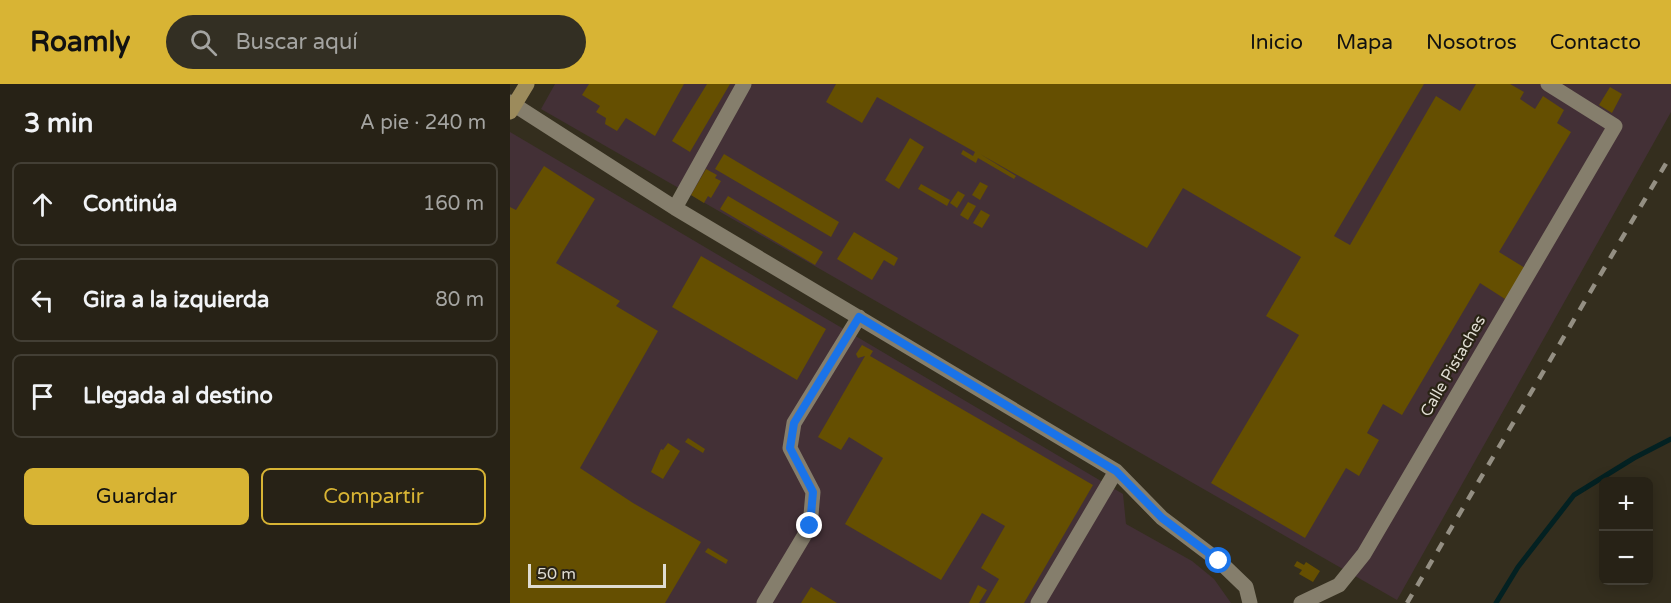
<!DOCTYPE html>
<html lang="es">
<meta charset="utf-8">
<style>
body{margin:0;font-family:"Varela Round",sans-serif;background:#332f23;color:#f1f3f6}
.controls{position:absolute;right:18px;bottom:18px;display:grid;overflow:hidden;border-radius:9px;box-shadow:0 3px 15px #0003}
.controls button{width:54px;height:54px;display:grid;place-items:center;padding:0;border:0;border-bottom:2px solid #433f35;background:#272216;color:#f1f3f6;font:30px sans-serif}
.scale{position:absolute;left:18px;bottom:15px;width:138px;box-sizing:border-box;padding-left:6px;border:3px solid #dfdcd2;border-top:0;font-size:16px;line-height:21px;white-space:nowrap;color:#dfdcd2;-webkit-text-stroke:4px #2a2415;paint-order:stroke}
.stop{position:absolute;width:18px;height:18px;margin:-14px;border:4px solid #1a73e8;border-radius:50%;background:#fff}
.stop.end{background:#1a73e8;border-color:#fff;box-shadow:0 2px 6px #0008}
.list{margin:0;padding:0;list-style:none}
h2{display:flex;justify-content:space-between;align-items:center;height:78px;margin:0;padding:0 24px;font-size:26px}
h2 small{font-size:20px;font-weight:400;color:#a4a4a1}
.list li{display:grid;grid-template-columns:39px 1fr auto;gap:18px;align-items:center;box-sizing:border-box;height:84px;margin:0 12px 12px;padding:0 12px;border:2px solid #433f35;border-radius:9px}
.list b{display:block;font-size:22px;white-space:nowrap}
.list em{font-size:20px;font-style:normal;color:#a4a4a1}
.actions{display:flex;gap:12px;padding:18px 24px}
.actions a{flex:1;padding:14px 0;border:2px solid #d8b434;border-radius:9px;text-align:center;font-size:21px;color:#d8b434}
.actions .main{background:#d8b434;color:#111}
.icon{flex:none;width:33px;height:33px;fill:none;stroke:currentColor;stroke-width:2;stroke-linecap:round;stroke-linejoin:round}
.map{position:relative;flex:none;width:1161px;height:519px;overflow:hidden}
header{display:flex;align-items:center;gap:36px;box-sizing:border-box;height:84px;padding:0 30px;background:#d8b434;color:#111}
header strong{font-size:28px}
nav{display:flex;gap:33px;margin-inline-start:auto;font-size:21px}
.search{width:420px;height:54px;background:#332f23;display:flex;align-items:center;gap:15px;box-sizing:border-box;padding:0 21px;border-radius:33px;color:#a4a4a1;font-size:22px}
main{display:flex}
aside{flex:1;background:#272216}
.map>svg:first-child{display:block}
.industrial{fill:#433036}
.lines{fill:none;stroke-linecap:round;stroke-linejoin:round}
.stream{stroke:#032122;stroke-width:5}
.building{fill:#654f01}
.minor{stroke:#857e6c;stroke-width:15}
.major{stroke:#9c8b5c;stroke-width:15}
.rail{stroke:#948f83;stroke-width:4.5;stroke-dasharray:10 10;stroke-linecap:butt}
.route{stroke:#1a73e8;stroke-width:8}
.labels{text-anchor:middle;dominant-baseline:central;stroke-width:4.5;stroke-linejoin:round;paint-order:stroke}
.street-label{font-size:16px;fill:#dfdcd2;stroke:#2a2415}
</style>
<header>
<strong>Roamly</strong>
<div class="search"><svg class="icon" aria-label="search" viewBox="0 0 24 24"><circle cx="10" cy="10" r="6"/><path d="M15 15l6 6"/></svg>Buscar aquí</div>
<nav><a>Inicio</a><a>Mapa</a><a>Nosotros</a><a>Contacto</a></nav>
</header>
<main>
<aside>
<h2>3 min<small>A pie · 240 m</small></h2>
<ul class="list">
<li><svg class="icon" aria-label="ahead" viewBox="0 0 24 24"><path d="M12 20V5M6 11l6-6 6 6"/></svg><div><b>Continúa</b></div><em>160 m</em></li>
<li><svg class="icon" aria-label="left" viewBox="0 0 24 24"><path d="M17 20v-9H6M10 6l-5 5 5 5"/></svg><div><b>Gira a la izquierda</b></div><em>80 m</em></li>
<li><svg class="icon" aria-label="arrive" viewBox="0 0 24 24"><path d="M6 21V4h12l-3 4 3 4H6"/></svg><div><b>Llegada al destino</b></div></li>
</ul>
<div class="actions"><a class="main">Guardar</a><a>Compartir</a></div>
</aside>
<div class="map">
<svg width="1161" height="519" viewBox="0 0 1161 519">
<rect width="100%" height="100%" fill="#342e1e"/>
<path class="industrial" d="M45 0H1161V28L887 516 31 25Z
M0 48 613 410 616 440 682 477 704 495 721 519H0Z"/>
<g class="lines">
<path class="stream" d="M986 519 1008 483 1064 411 1124 374 1161 355"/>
</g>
<path class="building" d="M79 0H174L145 52 116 34 107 47 95 40 96 34 86 28 90 22 72 11Z
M197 0H220L180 68 162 57Z
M326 0H914L824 152 840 161 926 12 950 27 966 0H1000L1014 8 1010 15 1025 25 1033 12 1054 26 1047 39 1061 48 989 168 1015 184 995 215 970 199 892 331 873 320 857 349 869 356 849 392 836 384 795 454 701 399 789 251 756 232 791 173 673 104 637 164 470 70 506 92 504 95 468 74 466 79 451 70 453 66 463 72 465 68 367 13 352 39 316 18Z
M1100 3 1112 10 1102 29 1089 21Z
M400 54 414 63 389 105 375 96Z
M214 70 329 138 321 153 205 85Z
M34 82 85 115 46 179 110 217 106 222 148 247 70 384 123 419 191 458 155 519H0V123L6 126Z
M196 85 207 91 205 94 211 97 201 114 198 112 194 119 181 111Z
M470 98 478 102 470 116 462 111Z
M411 100 440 116 437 122 408 105Z
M448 107 455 111 447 124 440 119Z
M218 112 313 168 305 181 210 125Z
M458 118 466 122 458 136 450 131Z
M471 126 480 131 472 144 463 139Z
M344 148 388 174 384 182 374 176 362 196 327 175Z
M191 172 316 245 287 296 162 223Z
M352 261 363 267 360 272 583 401 514 519H475L489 495 471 484 495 442 472 429 431 496 335 440 373 374 339 353 331 366 308 353 355 272 348 274 346 270Z
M178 354 195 365 193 369 175 358Z
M158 359 170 367 153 395 141 388 151 365 153 366Z
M198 464 218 476 216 480 195 468Z
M787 477 794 481 796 478 810 487 803 498 789 490 792 486 784 482Z
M468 501 477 506 469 519H459Z
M301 503 327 519H291Z"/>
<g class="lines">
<path class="minor" d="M0 18 165 124 606 387 652 434 709 477 736 503 740 519
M165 124 234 0
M254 519 300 442 303 408 280 364 284 339 349 233
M528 519 606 387
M791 519 829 501 854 470 1105 42 1038 0"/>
<path class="major" d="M0 28 17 0"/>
<path class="rail" d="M897 519 1161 71"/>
</g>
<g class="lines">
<path class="route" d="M300 442 303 408 280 364 284 339 349 233 606 387 652 434 709 477"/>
</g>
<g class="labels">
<g class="street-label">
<text transform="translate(943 282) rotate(-60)">Calle Pistaches</text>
</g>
</g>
</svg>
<div class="controls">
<button>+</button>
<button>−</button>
</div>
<div class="scale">50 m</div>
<div class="stop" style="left:709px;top:477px"></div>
<div class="stop end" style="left:300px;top:442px"></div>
</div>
</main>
